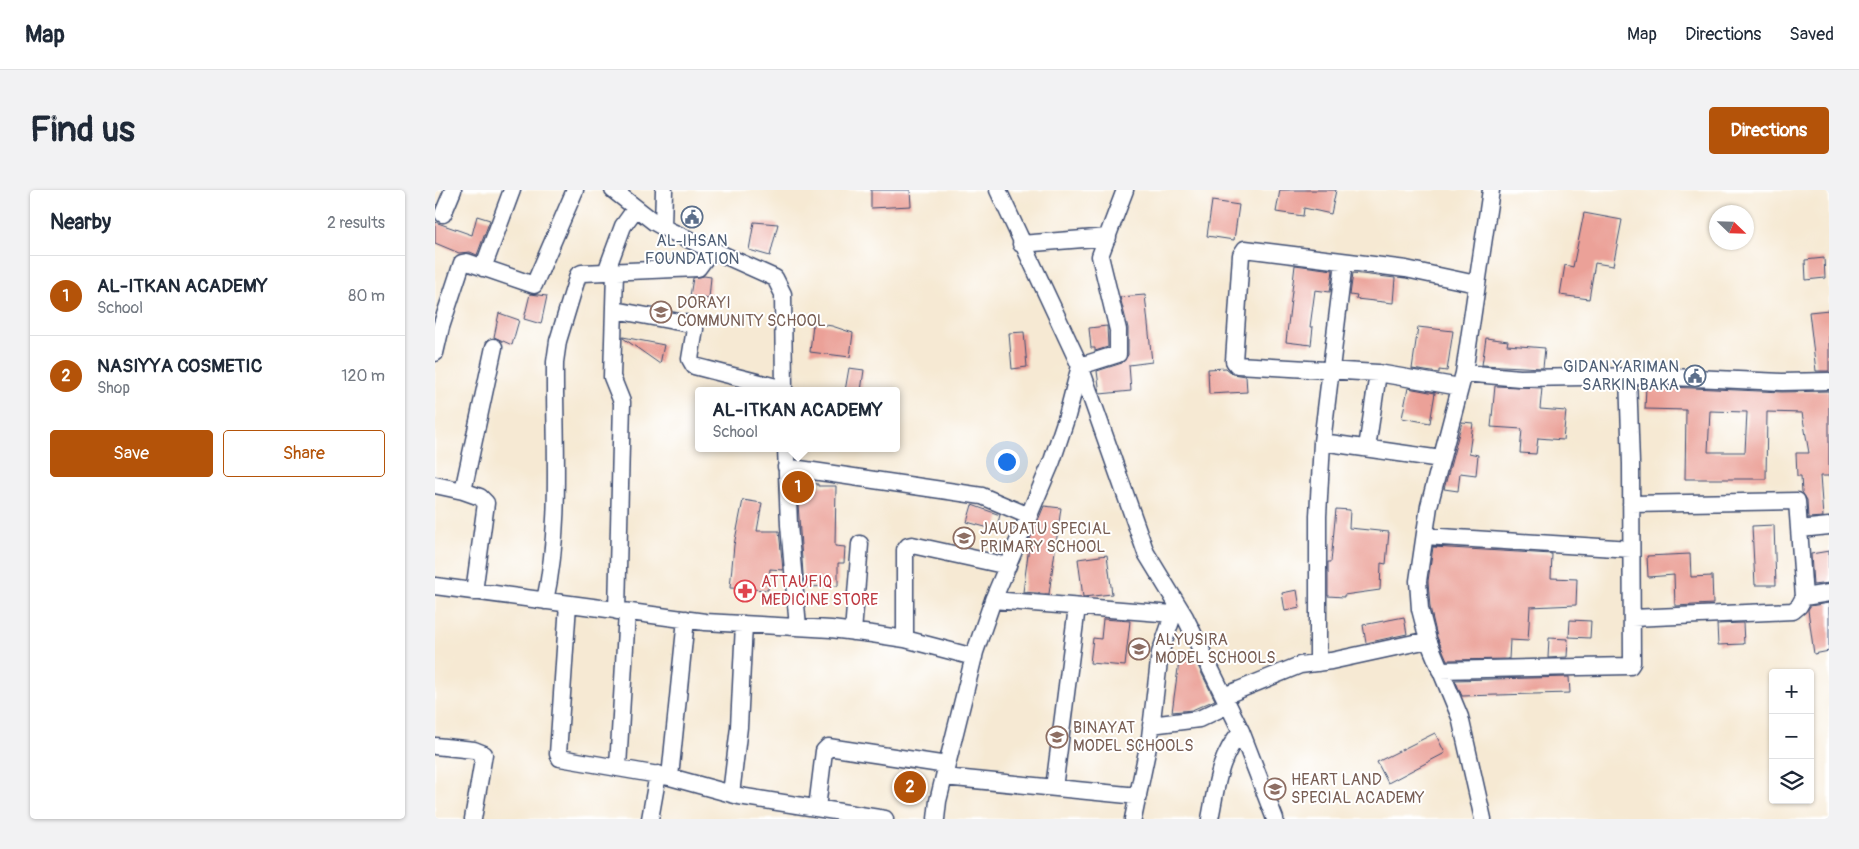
<!DOCTYPE html>
<meta charset="utf-8">
<style>
body{margin:0;font-family:Pangolin,sans-serif;background:#f2f2f3;color:#1f2937}
.controls{position:absolute;right:15px;bottom:15px;display:grid;overflow:hidden;border-radius:5px;box-shadow:0 1px 4px #0004}
.controls button{width:45px;height:45px;display:grid;place-items:center;padding:0;border:0;border-bottom:1px solid #e0e1e3;background:#fff;color:#1f2937;font:25px sans-serif}
.compass{position:absolute;left:1274px;top:15px;width:45px;height:45px;border-radius:50%;background:#fff;box-shadow:0 1px 4px #0004;rotate:113deg}
.you{position:absolute;left:571px;top:271px;width:18px;height:18px;margin:-12px;border:4px solid #fff;border-radius:50%;background:#1a73e8;box-shadow:0 0 0 8px #1a73e833}
.badge{display:grid;place-items:center;width:32px;height:32px;border-radius:50%;background:#b45309;color:#fff;font-size:16px;font-weight:700}
.pin{position:absolute;translate:-50% -50%;border:2px solid #fff;box-shadow:0 1px 5px #0006}
.popup{position:absolute;left:260px;top:197px;width:205px;height:65px;box-sizing:border-box;display:grid;place-content:center;border-radius:5px;background:#fff;filter:drop-shadow(0 1px 4px #0005);font-size:16px;white-space:nowrap;color:#747a83}
.popup b{font-size:19px;color:#1f2937}
.popup::after{content:'';position:absolute;left:50%;top:100%;margin-left:-10px;border:10px solid transparent;border-top-color:#fff}
.list{margin:0;padding:0;list-style:none}
h2{display:flex;justify-content:space-between;align-items:center;height:65px;margin:0;padding:0 20px;font-size:21px}
h2 small{font-size:16px;font-weight:400;color:#747a83}
.list li{display:grid;grid-template-columns:32px 1fr auto;gap:15px;align-items:center;box-sizing:border-box;height:80px;padding:0 20px;border-top:1px solid #e0e1e3}
.list b{display:block;font-size:19px;white-space:nowrap}
.list p{margin:0;font-size:16px;white-space:nowrap;color:#747a83}
.list em{font-size:16px;font-style:normal;color:#747a83}
.actions{display:flex;gap:10px;padding:15px 20px}
.actions a{flex:1;padding:11px 0;border:1px solid #b45309;border-radius:5px;text-align:center;font-size:18px;color:#b45309}
.actions .main{background:#b45309;color:#fff}
.icon{flex:none;width:28px;height:28px;fill:none;stroke:currentColor;stroke-width:2;stroke-linecap:round;stroke-linejoin:round}
.map{position:relative;flex:none;width:1394px;height:629px;overflow:hidden;border-radius:5px}
header{display:flex;align-items:center;gap:30px;box-sizing:border-box;height:70px;padding:0 25px;background:#fff;border-bottom:1px solid #e0e1e3}
header strong{font-size:24px}
nav{display:flex;gap:28px;margin-inline-start:auto;font-size:18px}
.intro{display:flex;align-items:center;justify-content:space-between;box-sizing:border-box;height:120px;padding:0 30px}
h1{margin:0;font-size:35px}
.button{padding:12px 22px;border-radius:5px;background:#b45309;color:#fff;font-size:18px;font-weight:700}
main{display:flex;gap:30px;padding:0 30px}
aside{flex:1;background:#fff;border-radius:5px;box-shadow:0 1px 4px #0004}
.map>svg:first-child{display:block}
.building{fill:#eba198;fill-rule:evenodd}
.lines{fill:none;stroke-linecap:round;stroke-linejoin:round}
.street-casing{stroke:#3c4b70;stroke-width:19}
.street{stroke:#fff;stroke-width:16}
.labels{text-anchor:middle;dominant-baseline:central;stroke-width:4;stroke-linejoin:round;paint-order:stroke}
.service-label{font-size:16px;fill:#4e5e75;stroke:#fff}
.education-label{font-size:16px;fill:#785e54;stroke:#fff;text-anchor:start}
.health-label{font-size:16px;fill:#be3a42;stroke:#fff;text-anchor:start}
</style>
<header>
<strong>Map</strong>
<nav><a>Map</a><a>Directions</a><a>Saved</a></nav>
</header>
<div class="intro"><h1>Find us</h1><a class="button">Directions</a></div>
<main>
<aside>
<h2>Nearby<small>2 results</small></h2>
<ul class="list">
<li><span class="badge">1</span><div><b>AL-ITKAN ACADEMY</b><p>School</p></div><em>80 m</em></li>
<li><span class="badge">2</span><div><b>NASIYYA COSMETIC</b><p>Shop</p></div><em>120 m</em></li>
</ul>
<div class="actions"><a class="main">Save</a><a>Share</a></div>
</aside>
<div class="map">
<svg width="1394" height="629" viewBox="0 0 1394 629">
<rect width="100%" height="100%" fill="#fff"/>
<filter id="ink" filterUnits="userSpaceOnUse"><feTurbulence type="fractalNoise" baseFrequency=".02" numOctaves="2"/><feDisplacementMap in="SourceGraphic" scale="10" xChannelSelector="R" yChannelSelector="G"/><feConvolveMatrix kernelMatrix="1 2 1 2 8 2 1 2 1" color-interpolation-filters="sRGB"/></filter>
<filter id="wash" filterUnits="userSpaceOnUse"><feTurbulence type="fractalNoise" baseFrequency=".0096" numOctaves="4" result="noise"/><feDisplacementMap in="SourceGraphic" scale="20" xChannelSelector="R" yChannelSelector="G"/><feGaussianBlur stdDeviation="1.12" result="paint"/><feColorMatrix in="noise" values="0 0 0 0 0 0 0 0 0 0 0 0 0 0 0 0 0 1.4 0 .05"/><feComposite in="paint" operator="in"/></filter>
<g filter="url(#wash)">
<rect width="100%" height="100%" fill="#f6e9d3"/>
<g id="blocks">
<path class="building" d="M436 0H475L476 16 436 18Z
M845 0H901L896 24 869 18 868 26 841 22Z
M777 11 804 15 799 50 772 46Z
M1149 23 1187 30 1178 76 1160 73 1154 109 1125 105 1130 75 1138 77Z
M42 26 55 30 42 65 35 62 24 63 0 53V32L37 45Z
M319 32 343 34 335 66 314 60Z
M1389 68 1390 88 1371 90 1370 70Z
M860 75 898 80 895 102 880 100 875 137H878L876 155 851 152Z
M918 83 960 88 958 113 921 109 922 106 915 105Z
M269 86 276 87 274 109 255 106 258 88Z
M95 104 112 106 106 134 89 129Z
M710 105 717 172 694 175 696 201 665 204 662 181 687 173 693 165V138L685 107Z
M1394 120V181H1381L1374 122Z
M64 123 84 130 77 155 59 147Z
M378 133 397 136 418 143 415 167 375 162Z
M672 136 673 157 660 161V158H656L654 138Z
M983 137 1018 141 1012 181 1004 180V183L977 179Z
M589 142 592 177 577 179 574 143Z
M188 147 229 155 225 174 188 148Z
M1051 148 1073 151 1072 155 1110 158 1108 178 1047 175Z
M414 178 429 180 426 201H410Z
M791 178 798 184 811 186 812 202 774 204 773 179Z
M1060 196 1107 198 1105 219 1131 221 1128 250 1103 248 1101 264 1085 263 1087 239 1056 237Z
M1211 196 1347 202 1394 201V286H1385L1388 327 1373 328 1372 310 1367 302 1366 286H1362L1361 263H1374L1367 223 1332 222 1331 289H1250L1251 220 1210 219ZM1275 221 1312 222 1310 262H1273Z
M973 198 1000 203 995 233 967 228Z
M1027 232 1038 233 1034 263 1043 265 1041 285 1025 283 1023 301 1009 299Z
M366 292 383 294V296H401L400 356 410 357 409 373H403V396L369 397 363 314Z
M308 310 327 313 322 341H344L348 380 335 379 333 400 295 398 299 355Z
M537 315 565 325 561 340 532 332Z
M609 316 626 318 614 404 588 402 595 349Z
M901 319 915 320 914 338 954 342 951 374 946 373 945 400 909 405V407L893 406V372H896Z
M1339 335 1341 395H1320L1317 336Z
M998 357 1117 364 1116 388 1142 389 1141 415 1095 417 1093 451 1075 450 1074 469 1012 470 1002 447 995 417 993 391Z
M1394 361V393L1378 395 1376 364Z
M1255 364 1256 387 1277 386 1278 414 1240 416 1239 385 1213 387 1212 366Z
M672 365 677 404 648 407 643 369Z
M862 400 865 418 850 421 847 403Z
M1394 413V461L1379 464 1373 420 1375 416Z
M969 427 972 444 931 453 928 435Z
M668 429 695 431 690 476 655 473 658 448 666 449Z
M1135 430 1156 431 1155 448 1134 447Z
M1308 433 1309 454 1283 455 1282 434Z
M1114 448 1133 449 1132 467 1113 468Z
M756 462 780 510 757 520 737 522 745 464Z
M1134 487 1135 503 1027 506 1020 490Z
M1000 543 1010 563 953 593 942 572Z"/>
</g>
</g>
<g filter="url(#ink)">
<use href="#blocks" fill-opacity="0" stroke="#3c4b70" stroke-width="1"/>
<g class="lines">
<g class="street-casing">
<path id="street" d="M178 0 219 32 235 41 340 88 348 104 349 201
M563 0 645 176 711 363 750 427 806 541 840 629
M8 24 18 0
M228 37 229 0
M586 54 673 47
M48 78 77 0
M171 82 188 36 201 18
M180 82 177 187 187 212 182 421
M180 120 255 134 260 139 255 169 259 176 349 199
M0 163 6 137 27 73 32 72 99 95 140 0
M1029 183 1085 188 1215 186 1347 192 1394 191
M1025 197 943 183 802 175 799 171 806 65 810 59 971 79 1041 94
M887 252 1006 269
M351 258 354 335 363 437
M932 258 943 183
M351 277 547 306 594 326
M0 295 28 301
M1196 314 1362 311 1369 407 1364 416 1358 421 1197 428
M1365 339 1394 336
M990 346 1196 359
M0 396 270 432 396 439 437 444 470 449 539 467
M39 402 51 313 45 307 28 301 59 157
M1369 407 1394 403
M558 410 738 424
M110 411C127 333 119 251 120 172L123 151 143 85 147 83 263 78 277 59
M133 414 123 564 125 568 235 587 304 606 450 629
M418 442 425 354
M470 449V360L473 356 477 355 573 376
M883 473V326L887 252 909 72
M1005 480 1195 476 1197 473 1196 274 1193 186
M789 506 865 475 896 471 993 450
M716 535 764 529 793 515
M0 556 39 560 49 564 38 629
M183 577 192 422
M235 587 251 429
M509 587 703 606
M619 598 642 417
M296 604 304 537 309 434
M382 618 389 561 393 557 512 575
M215 629 223 584
M501 629 503 611 540 462 558 410 617 271 632 226 645 176 683 164V140L665 66 690 0
M698 629 715 547 725 463 742 414
M775 629C782 594 783 570 806 541
M1048 629 1025 527 993 450 985 419 983 391 994 316 1029 183 1056 0"/>
</g>
<use href="#street" class="street"/>
</g>
</g>
<defs>
<g id="civic-ring" transform="scale(1.125)"><circle r="9.5" fill="#fff" stroke="#5c6f8a" stroke-width="1.5"/><path d="M-.6-6.5H3V-4.5H.6V-3L4-1V1h2V6H-6V1h2V-1L-.6-3ZM-1.2 2.5V6h2.4V2.5Z" fill="#5c6f8a"/></g>
<g id="school-ring" transform="scale(1.125)"><circle r="9.5" fill="#fff" stroke="#8d6e63" stroke-width="1.5"/><path d="M0-5L7-2L0 1L-7-2ZM-4 1L0 2.5L4 1V4Q0 6-4 4Z" fill="#8d6e63"/></g>
<g id="pharmacy-ring" transform="scale(1.125)"><circle r="9.5" fill="#fff" stroke="#e0444e" stroke-width="1.5"/><path d="M-2-6h4v4h4v4h-4v4h-4v-4h-4v-4h4Z" fill="#e0444e"/></g>
</defs>
<g fill-rule="evenodd">
<use href="#civic-ring" x="257" y="27"/>
<use href="#school-ring" x="226" y="122"/>
<use href="#civic-ring" x="1260" y="186"/>
<use href="#school-ring" x="529" y="348"/>
<use href="#pharmacy-ring" x="310" y="401"/>
<use href="#school-ring" x="704" y="459"/>
<use href="#school-ring" x="622" y="547"/>
<use href="#school-ring" x="840" y="599"/>
</g>
<g class="labels">
<g class="service-label">
<text x="257" y="51">AL-IHSAN<tspan x="257" dy="18">FOUNDATION</tspan></text>
<text x="1244" y="177" text-anchor="end">GIDAN YARIMAN<tspan x="1244" dy="18">SARKIN BAKA</tspan></text>
</g>
<g class="education-label">
<text x="242" y="113">DORAYI<tspan x="242" dy="18">COMMUNITY SCHOOL</tspan></text>
<text x="545" y="339">JAUDATU SPECIAL<tspan x="545" dy="18">PRIMARY SCHOOL</tspan></text>
<text x="720" y="450">ALYUSIRA<tspan x="720" dy="18">MODEL SCHOOLS</tspan></text>
<text x="638" y="538">BINAYAT<tspan x="638" dy="18">MODEL SCHOOLS</tspan></text>
<text x="856" y="590">HEART LAND<tspan x="856" dy="18">SPECIAL ACADEMY</tspan></text>
</g>
<g class="health-label">
<text x="326" y="392">ATTAUFIQ<tspan x="326" dy="18">MEDICINE STORE</tspan></text>
</g>
</g>
</svg>
<div class="controls">
<button>+</button>
<button>−</button>
<button><svg class="icon" aria-label="layers" viewBox="0 0 24 24"><path d="M12 4l9 5-9 5-9-5zM3 14l9 5 9-5"/></svg></button>
</div>
<svg class="compass" viewBox="-18 -18 36 36"><path d="M0-13l5 13h-10z" fill="#e53935"/><path d="M0 13l5-13h-10z" fill="#747a83"/></svg>
<div class="you"></div>
<div class="pin badge" style="left:363px;top:297px">1</div>
<div class="popup"><b>AL-ITKAN ACADEMY</b>School</div>
<div class="pin badge" style="left:475px;top:597px">2</div>
</div>
</main>
